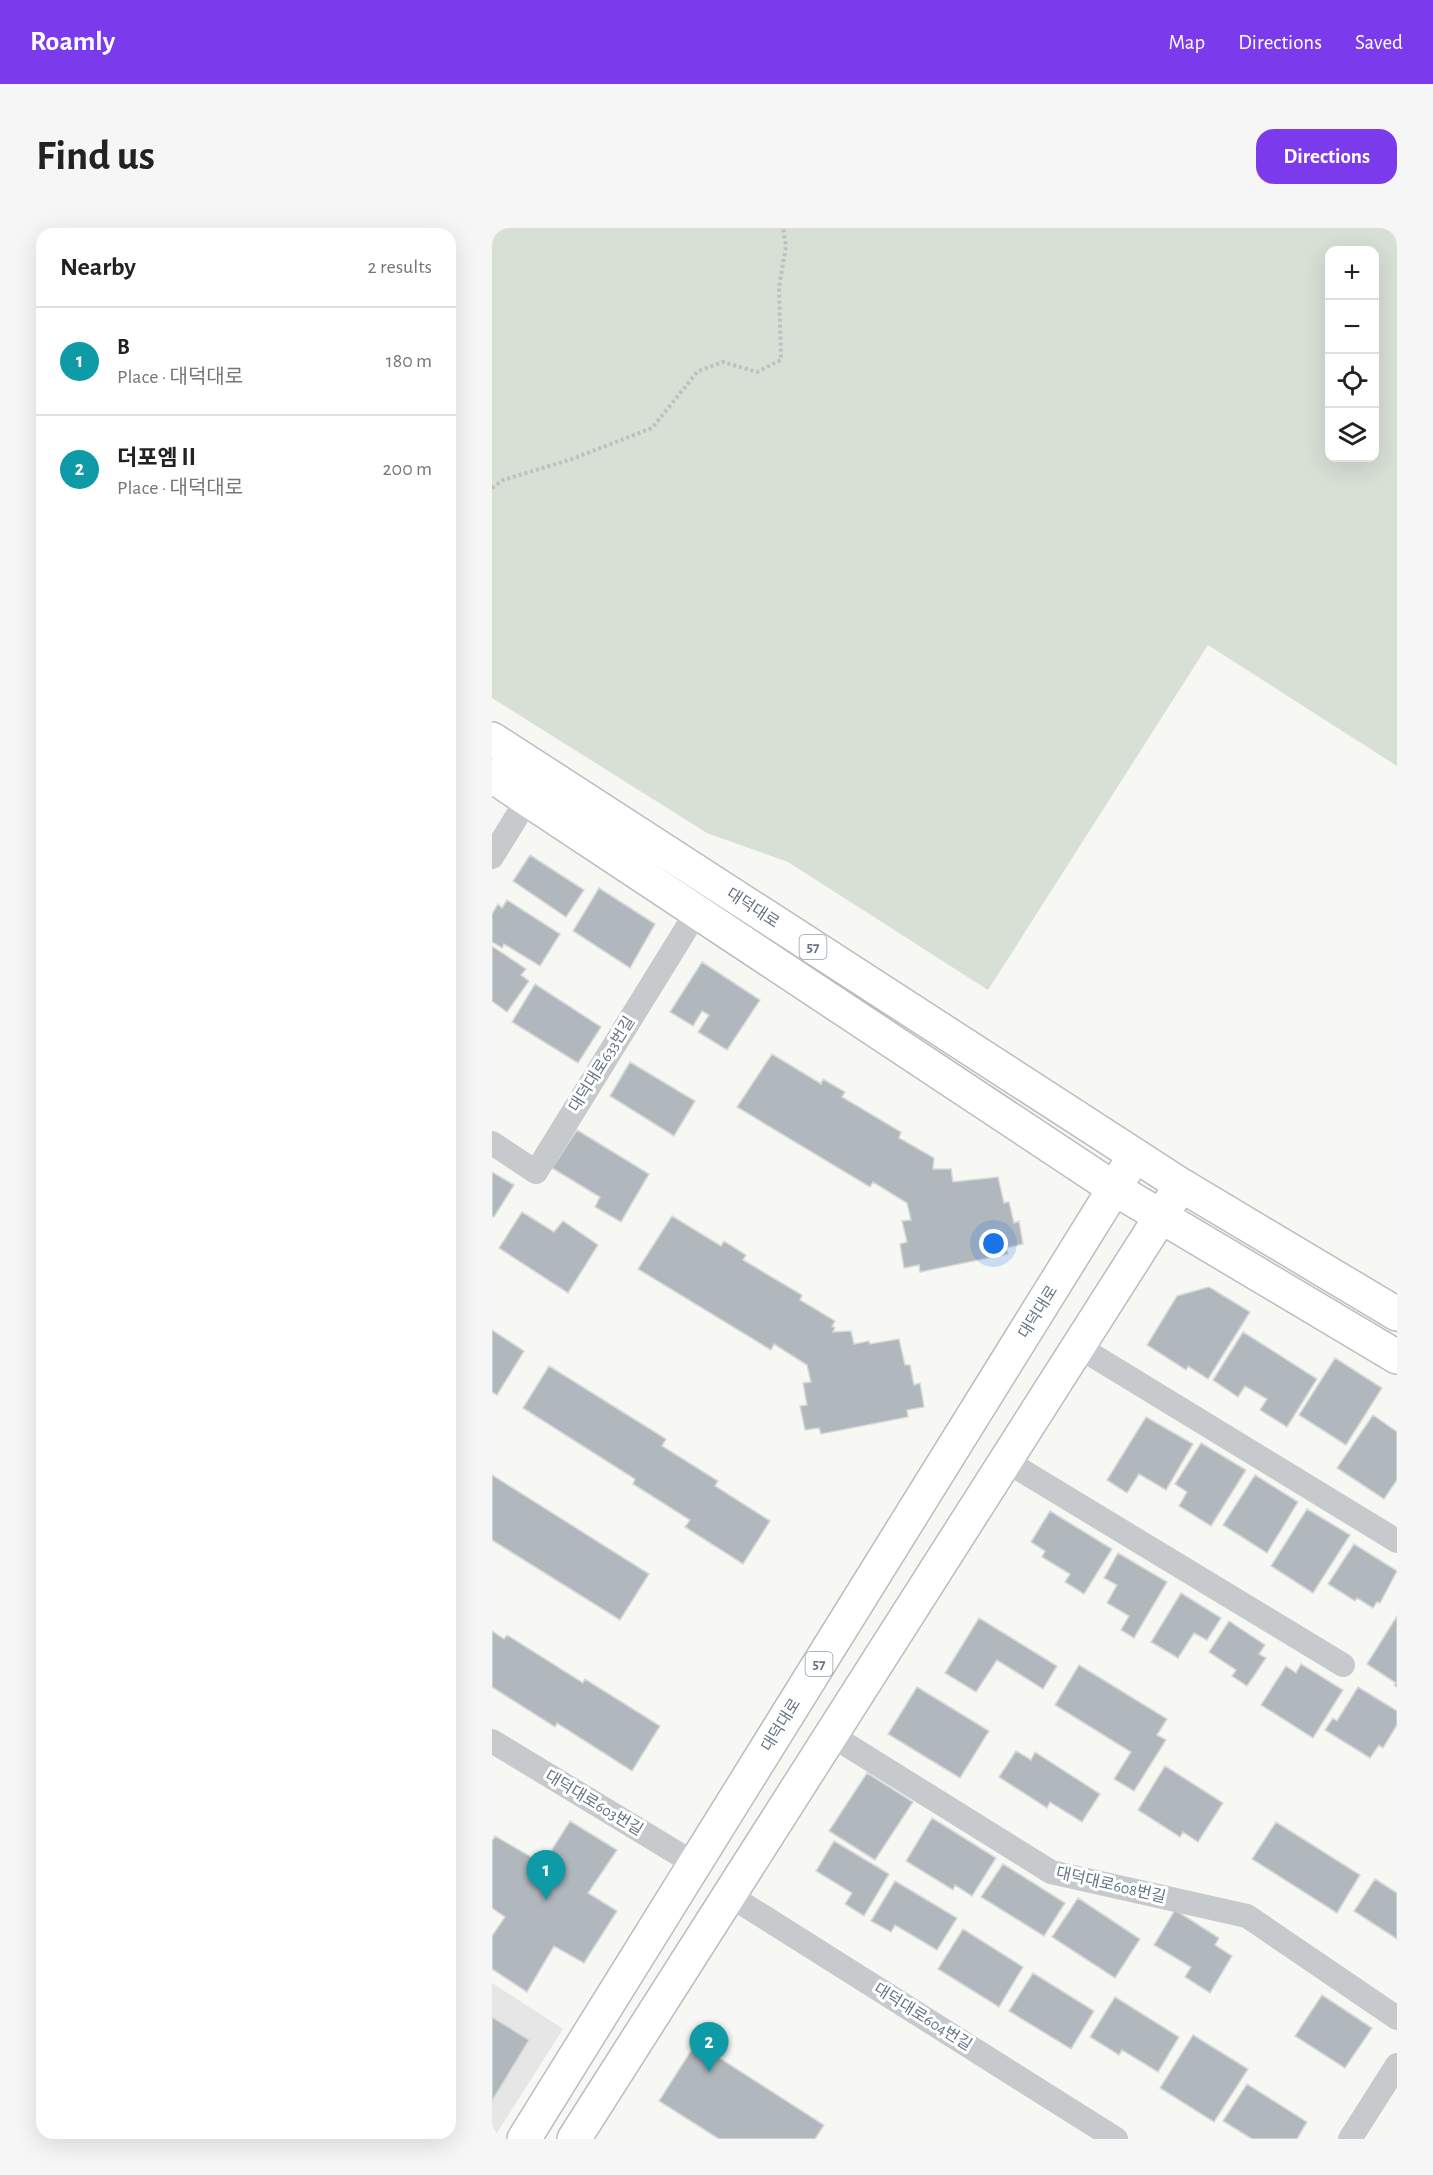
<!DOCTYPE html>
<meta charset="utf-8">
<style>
body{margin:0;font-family:"Alegreya Sans","Noto Sans KR",sans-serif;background:#f6f6f6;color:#222}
.controls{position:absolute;right:18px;top:18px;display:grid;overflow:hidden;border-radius:12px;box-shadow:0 6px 24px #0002}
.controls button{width:54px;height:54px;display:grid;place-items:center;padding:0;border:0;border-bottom:2px solid #e0e0e0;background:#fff;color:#222;font:30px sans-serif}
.you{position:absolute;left:502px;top:1016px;width:21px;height:21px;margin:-15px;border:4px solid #fff;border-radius:50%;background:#1a73e8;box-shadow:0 0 0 9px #1a73e833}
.badge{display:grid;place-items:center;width:39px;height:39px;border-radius:50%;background:#7c3aed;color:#fff;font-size:20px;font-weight:700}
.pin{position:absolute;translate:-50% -50px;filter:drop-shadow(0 2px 3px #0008)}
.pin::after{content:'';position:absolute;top:32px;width:21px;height:18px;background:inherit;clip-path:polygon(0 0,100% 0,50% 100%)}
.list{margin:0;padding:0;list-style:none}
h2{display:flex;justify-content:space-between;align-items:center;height:78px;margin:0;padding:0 24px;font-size:26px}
h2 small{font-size:20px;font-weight:400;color:#767676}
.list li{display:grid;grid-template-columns:39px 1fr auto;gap:18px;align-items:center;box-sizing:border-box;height:108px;padding:0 24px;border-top:2px solid #e0e0e0}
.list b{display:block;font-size:22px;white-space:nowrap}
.list p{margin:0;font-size:20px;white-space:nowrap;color:#767676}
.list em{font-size:20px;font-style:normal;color:#767676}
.icon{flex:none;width:33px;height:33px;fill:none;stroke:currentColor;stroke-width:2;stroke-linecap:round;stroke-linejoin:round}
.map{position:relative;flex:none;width:905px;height:1911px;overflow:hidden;border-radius:18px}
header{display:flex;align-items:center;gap:36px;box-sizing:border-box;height:84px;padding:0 30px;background:#7c3aed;color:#fff}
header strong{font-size:28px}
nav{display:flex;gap:33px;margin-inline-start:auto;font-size:21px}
.intro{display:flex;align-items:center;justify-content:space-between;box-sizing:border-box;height:144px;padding:0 36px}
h1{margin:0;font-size:42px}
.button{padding:15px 27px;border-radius:18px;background:#7c3aed;color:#fff;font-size:21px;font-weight:700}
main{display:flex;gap:36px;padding:0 36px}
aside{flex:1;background:#fff;border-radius:18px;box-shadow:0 6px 24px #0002}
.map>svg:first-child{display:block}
.built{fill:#e5e6e5}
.green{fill:#d8dfd4;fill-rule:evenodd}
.building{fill:#b0b7bd;stroke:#d8d9d6;stroke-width:1.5}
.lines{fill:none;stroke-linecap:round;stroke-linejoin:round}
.primary-casing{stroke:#b9bdc1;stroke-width:36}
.path{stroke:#bdc0c2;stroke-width:4;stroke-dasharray:3 3;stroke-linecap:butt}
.minor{stroke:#c6cacd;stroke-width:24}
.primary{stroke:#fff;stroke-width:33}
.labels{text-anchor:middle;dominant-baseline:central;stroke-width:6;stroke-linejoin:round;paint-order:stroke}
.shield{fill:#fff;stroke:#929eab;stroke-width:1.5}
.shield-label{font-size:15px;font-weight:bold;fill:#647587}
.street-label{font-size:16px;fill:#647587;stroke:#fff}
</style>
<header>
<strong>Roamly</strong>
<nav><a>Map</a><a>Directions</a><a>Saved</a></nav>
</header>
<div class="intro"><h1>Find us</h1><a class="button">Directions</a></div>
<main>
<aside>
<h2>Nearby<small>2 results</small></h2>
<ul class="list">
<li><span class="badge" style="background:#0f9aa8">1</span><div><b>B</b><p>Place · 대덕대로</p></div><em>180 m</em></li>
<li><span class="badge" style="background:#0f9aa8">2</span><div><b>더포엠Ⅱ</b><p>Place · 대덕대로</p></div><em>200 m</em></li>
</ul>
</aside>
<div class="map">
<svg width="905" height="1911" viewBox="0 0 905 1911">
<rect width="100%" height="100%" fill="#f7f7f4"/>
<path class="built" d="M0 1755 71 1801 1 1911H0Z"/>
<path class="green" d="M0 0H905V538L716 417 496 762 296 634 215 605 0 470ZM838 22H882V230H838Z"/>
<path class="building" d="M38 627 92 662 74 689 21 653Z
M107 660 163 696 138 740 81 703Z
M15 672 68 706 48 738 12 716 10 720 0 714V686L6 676 10 680Z
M0 718 34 741 29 747 37 753 15 784 0 773Z
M210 734 268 772 235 822 206 804 217 787 210 783 201 798 178 784Z
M43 756 109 799 86 835 20 794Z
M280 826 329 856 331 851 353 864 350 869 409 904 407 910 442 930 441 941H459L461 954 506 949 512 975 517 974 522 995 527 993 531 1016 514 1020 516 1026 428 1044 427 1037 412 1040 408 1016 415 1014 410 993 419 992 415 975 381 954 378 959 245 879Z
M138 834 203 873 182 908 118 868Z
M85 902 157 946 129 994 103 979 108 969 60 940Z
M0 944 22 957 2 989 0 988Z
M30 984 62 1004 71 993 106 1017 76 1065 7 1020Z
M180 988 229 1018 232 1013 254 1027 251 1032 310 1067 308 1072 343 1093 340 1098 343 1100 341 1104 359 1103 362 1116 377 1113 378 1116 407 1111 413 1137H418L422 1157 428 1155 432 1179 415 1182 416 1189 329 1206 327 1200 313 1202 308 1178 315 1177 311 1155 319 1154 315 1137 282 1116 279 1122 146 1041Z
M717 1059 758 1084 716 1151 696 1138 694 1142 655 1117 685 1068Z
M0 1102 32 1123 5 1167 0 1164Z
M751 1104 825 1151 795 1199 768 1182 775 1171 753 1158 746 1169 721 1152Z
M843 1130 890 1160 854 1217 807 1187Z
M57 1138 174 1211 170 1218 226 1253 223 1258 278 1293 251 1336 193 1299 198 1292 141 1256 143 1251 31 1180Z
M881 1187 905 1204V1252L892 1271 845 1240Z
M654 1189 701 1216 674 1262 647 1246 635 1265 615 1252Z
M709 1215 754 1242 719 1298 687 1278 695 1264 683 1256Z
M0 1247 157 1346 128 1392 0 1312Z
M763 1247 806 1274 775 1325 731 1297Z
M815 1281 858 1307 821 1365 779 1338Z
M558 1283 620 1321 592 1366 573 1354 578 1346 550 1329 553 1323 539 1314Z
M862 1316 905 1343 888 1375 885 1374 881 1380 865 1370 863 1373 836 1356Z
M626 1325 675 1354 642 1410 629 1402 637 1388 615 1375 625 1357 612 1350Z
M689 1365 729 1390 715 1412 702 1405 686 1430 659 1414Z
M905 1388V1459L902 1457 904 1455 875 1436Z
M487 1390 565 1438 551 1461 505 1432 484 1464 453 1445Z
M737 1393 773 1417 767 1426 774 1430 755 1458 740 1448 744 1442 717 1424Z
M0 1403 12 1411 15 1407 91 1455 93 1451 168 1498 140 1543 65 1495 63 1499 0 1459Z
M809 1436 851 1462 821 1510 769 1477 794 1438 804 1445Z
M587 1437 675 1491 665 1507 674 1512 642 1563 622 1551 639 1524 563 1477Z
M425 1459 497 1503 468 1550 396 1506Z
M866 1459 905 1483V1497L891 1520 887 1517 878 1530 833 1502 841 1490 845 1493Z
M524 1523 539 1532 543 1524 608 1566 590 1594 558 1574 555 1580 507 1549Z
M673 1538 731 1575 706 1614 691 1604 688 1609 646 1582Z
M375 1545 421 1574 383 1632 337 1603Z
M440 1590 504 1630 480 1668 463 1657 461 1662 414 1633Z
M78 1593 125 1622 96 1665 125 1683 92 1735 62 1718 35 1764 0 1741V1708L13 1689 0 1680V1613L3 1608 51 1636Z
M784 1594 868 1647 845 1685 760 1631Z
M342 1613 397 1646 372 1688 353 1676 360 1665 324 1643Z
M511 1636 573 1675 552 1708 489 1669Z
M883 1651 905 1665V1711L862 1683Z
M403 1653 465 1690 445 1722 403 1697 399 1704 379 1693Z
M586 1670 648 1711 623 1750 560 1709Z
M683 1682 727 1710 723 1717 740 1728 718 1765 693 1749 699 1739 662 1717Z
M471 1701 531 1739 507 1779 446 1741Z
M541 1745 602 1783 579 1821 517 1783Z
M830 1767 880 1800 853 1840 803 1808Z
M623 1769 687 1809 666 1844 630 1822 627 1827 598 1809Z
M0 1789 37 1812 0 1873Z
M701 1807 756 1841 722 1894 668 1860Z
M204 1815 332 1897 323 1911H227L167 1873Z
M755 1856 815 1894 805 1911H760L731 1893Z"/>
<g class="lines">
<g class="primary-casing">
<path id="primary" d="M0 511 689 957 905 1086
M0 548 623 961 905 1129
M32 1911 643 927
M82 1911 689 957"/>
</g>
<path class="path" d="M0 260 11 252 80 231 160 200 206 143 231 134 265 144 289 132 287 60 294 18 291 0"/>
<path class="minor" d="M0 629 35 572
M0 915 44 944 204 685
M587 1119 905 1313
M514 1233 851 1437
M339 1507 559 1644 755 1688 905 1790
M0 1513 203 1636
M237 1667 624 1911
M858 1911 905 1837"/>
<use href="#primary" class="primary"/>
</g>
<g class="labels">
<g class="shield">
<rect x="307.5" y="707" width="27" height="24" rx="4.5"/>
<rect x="313.5" y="1424" width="27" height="24" rx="4.5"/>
</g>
<g class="shield-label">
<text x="321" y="719">57</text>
<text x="327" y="1436">57</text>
</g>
<g class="street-label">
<text transform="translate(261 680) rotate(33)">대덕대로</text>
<text transform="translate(110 836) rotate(-58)">대덕대로633번길</text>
<text transform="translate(546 1084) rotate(-58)">대덕대로</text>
<text transform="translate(289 1497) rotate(-58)">대덕대로</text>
<text transform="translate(102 1575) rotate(31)">대덕대로603번길</text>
<text transform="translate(619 1657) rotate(13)">대덕대로608번길</text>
<text transform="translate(431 1789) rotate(32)">대덕대로604번길</text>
</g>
</g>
</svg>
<div class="controls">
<button>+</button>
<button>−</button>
<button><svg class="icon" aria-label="locate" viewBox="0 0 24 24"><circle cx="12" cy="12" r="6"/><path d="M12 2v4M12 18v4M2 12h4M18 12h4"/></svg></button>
<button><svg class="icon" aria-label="layers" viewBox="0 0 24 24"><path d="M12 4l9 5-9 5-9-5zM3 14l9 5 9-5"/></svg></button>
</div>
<div class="you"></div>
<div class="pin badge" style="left:54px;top:1672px;background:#0f9aa8">1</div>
<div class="pin badge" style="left:217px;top:1844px;background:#0f9aa8">2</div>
</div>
</main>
